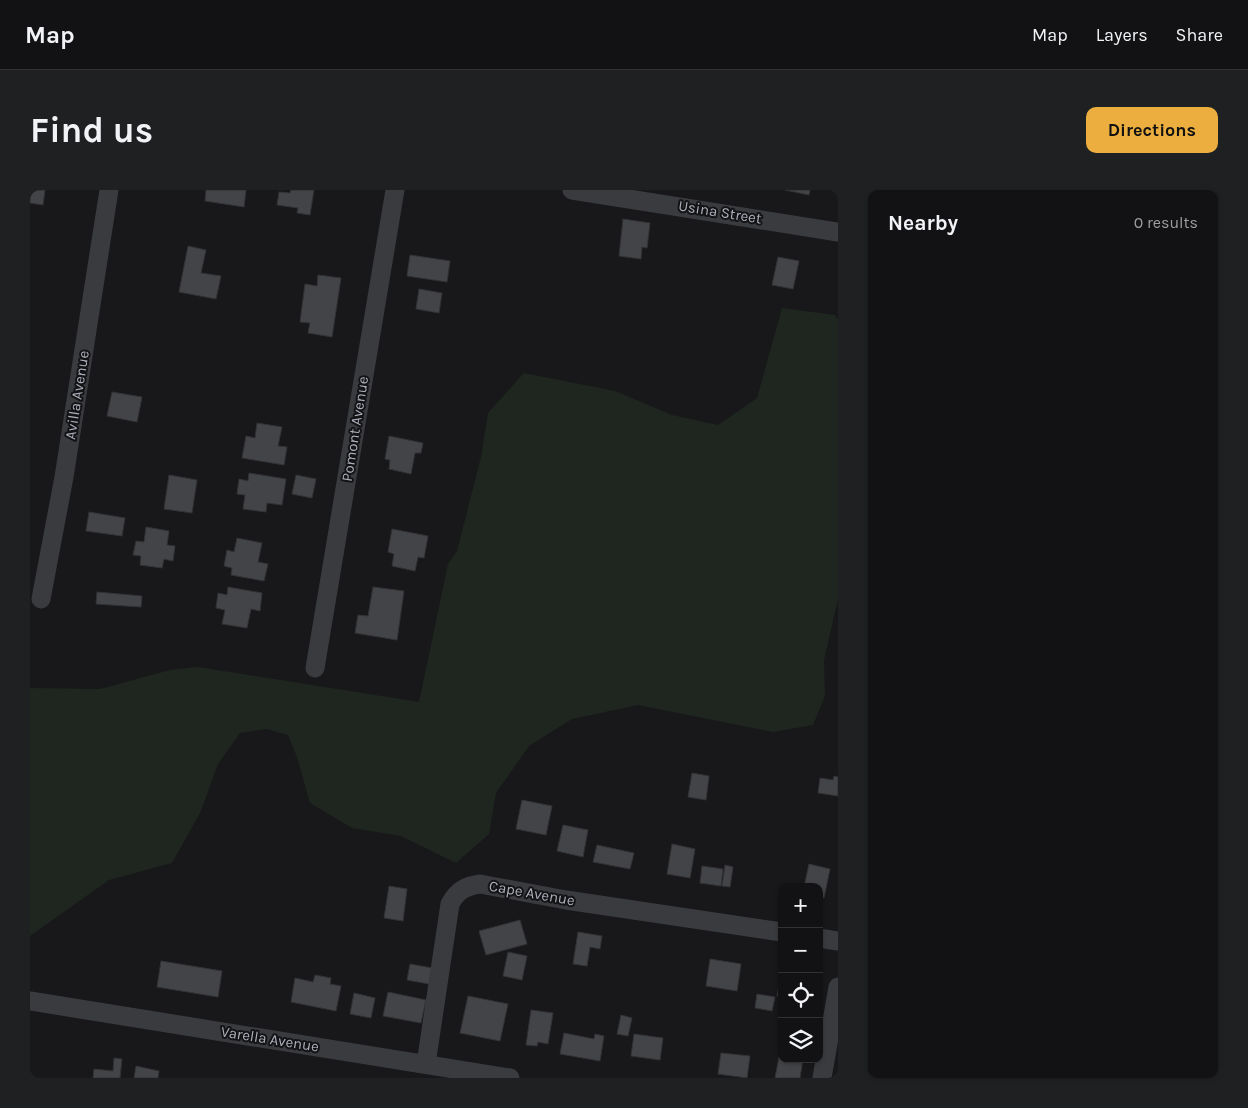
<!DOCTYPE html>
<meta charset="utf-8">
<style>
body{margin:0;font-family:Karla,sans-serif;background:#1f2022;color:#f1f3f6}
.controls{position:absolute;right:15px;bottom:15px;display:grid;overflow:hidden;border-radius:10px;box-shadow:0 1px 4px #0004}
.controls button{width:45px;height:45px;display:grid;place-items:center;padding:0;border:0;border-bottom:1px solid #313234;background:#121214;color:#f1f3f6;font:25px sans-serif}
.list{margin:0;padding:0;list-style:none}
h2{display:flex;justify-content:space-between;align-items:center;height:65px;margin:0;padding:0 20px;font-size:21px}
h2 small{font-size:16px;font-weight:400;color:#9c9ea0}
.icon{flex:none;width:28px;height:28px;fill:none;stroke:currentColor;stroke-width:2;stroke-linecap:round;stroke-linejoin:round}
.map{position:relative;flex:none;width:808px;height:888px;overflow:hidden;border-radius:10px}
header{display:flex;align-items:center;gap:30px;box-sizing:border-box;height:70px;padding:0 25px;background:#121214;border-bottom:1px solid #313234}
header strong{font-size:24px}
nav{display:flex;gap:28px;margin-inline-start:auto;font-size:18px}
.intro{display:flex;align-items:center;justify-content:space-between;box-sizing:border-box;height:120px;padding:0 30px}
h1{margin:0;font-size:35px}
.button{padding:12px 22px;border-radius:10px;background:#ecaf3f;color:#111;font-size:18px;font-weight:700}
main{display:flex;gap:30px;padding:0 30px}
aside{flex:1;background:#121214;border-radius:10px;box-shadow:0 1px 4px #0004}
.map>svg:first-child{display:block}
.green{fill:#1e261f}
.building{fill:#434447;stroke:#333336}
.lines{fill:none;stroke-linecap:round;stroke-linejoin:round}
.minor{stroke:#3a3b3f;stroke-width:19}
.labels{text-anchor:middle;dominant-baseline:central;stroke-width:4;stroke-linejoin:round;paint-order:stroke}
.street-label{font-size:15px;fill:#abb0ba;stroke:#131316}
</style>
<header>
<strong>Map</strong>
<nav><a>Map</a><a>Layers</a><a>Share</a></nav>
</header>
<div class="intro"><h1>Find us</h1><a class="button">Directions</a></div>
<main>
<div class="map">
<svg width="808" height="888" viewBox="0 0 808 888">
<rect width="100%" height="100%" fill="#18181b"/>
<path class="green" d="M752 118 805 125 808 129V409L794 470 795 506 783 535 743 542 608 515 542 529 499 556 466 603 459 644 426 673 371 646 322 638 280 613 267 567 258 545 236 539 210 543 188 574 171 621 142 673 79 690 0 746V498L70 499 140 480 168 477 389 512 418 374 427 361 451 267 458 223 494 183 585 201 642 225 688 235 727 208Z"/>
<path class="building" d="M0 0H15L13 15 0 13Z
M176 0H216L214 17 175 11Z
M261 0H284L280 25 267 23 268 18 247 15 249 2 260 3Z
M755 0H780L779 5Z
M593 29 620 33 617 58 612 57 611 69 589 66Z
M158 56 176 60 171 83 191 86 186 109 149 102Z
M380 65 420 71 417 92 377 86Z
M748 67 769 71 763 99 742 95Z
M288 85 311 88 302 147 278 143 280 133 270 132 275 94 287 96Z
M389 99 412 103 409 123 386 119Z
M82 202 112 207 107 232 77 226Z
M227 233 252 237 248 256 257 257 254 275 212 268 216 246 225 248Z
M359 246 393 253 391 263H385L381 284 359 279 360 270 355 269Z
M219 283 256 289 252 315 237 313 236 322 213 319 215 305 207 304 209 289 218 291Z
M139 285 167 290 162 323 134 319Z
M266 285 286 289 282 308 262 304Z
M59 322 95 328 92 346 56 341Z
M116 337 139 341 137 355 145 356 143 371 134 369 132 378 110 375 111 366 103 365 106 351 114 352Z
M362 339 398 346 394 368 388 367 385 381 362 376 364 364 358 362Z
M207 348 232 353 228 372 238 374 234 391 201 385 202 378 194 376 197 360 204 362Z
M198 397 232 403 230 421 221 419 217 438 192 434 195 420 186 418 188 403 197 405Z
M343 397 374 401 367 450 325 443 328 425 338 426Z
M67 402 112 406 111 417 66 414Z
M662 583 679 586 676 610 658 607Z
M804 586 808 587V606L788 603 790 588 803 590Z
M492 610 522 616 516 645 486 639Z
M533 635 558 640 553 667 527 661Z
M642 654 665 659 660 688 637 684Z
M567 655 604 663 600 679 563 672Z
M779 674 800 679 794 708 789 707V697H774Z
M695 675 703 677 700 697 692 696Z
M672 676 693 679 691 696 670 693Z
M359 696 377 699 373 731 354 728Z
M490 730 497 754 456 765 449 741Z
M548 742 572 746 570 759 560 757 557 776 543 774Z
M478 762 497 766 492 790 473 786Z
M680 769 711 774 707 801 676 796Z
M131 771 192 781 188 807 127 797Z
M380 774 402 778 399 794 377 790Z
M751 783H752V807L747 806Z
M285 785 301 788 300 794 311 796 306 821 261 812 265 788 283 792Z
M358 802 396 810 391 833 353 826Z
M324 803 345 808 341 828 320 824Z
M727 804 745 807 742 821 725 818Z
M438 806 478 814 470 851 430 843Z
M501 820 523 823 518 854 508 852 507 856 496 855Z
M591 825 602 828 598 846 587 844Z
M534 843 564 849 565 844 574 846 570 871 530 864Z
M604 844 633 848 630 870 601 866Z
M752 851V869H773L770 888H745Z
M691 863 720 866 717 888 688 884Z
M84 868 92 869 90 888H63L64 879 83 881Z
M106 876 129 881 128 888H104Z"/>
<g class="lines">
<path class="minor" d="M542 0 808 42
M11 409 34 287 79 0
M285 478 365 0
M789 748 808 751
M0 811 480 888
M396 874 420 714C427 701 435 696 450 694L536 710 752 742
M792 888 808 797"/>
</g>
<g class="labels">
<g class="street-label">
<text transform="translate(690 22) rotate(9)">Usina Street</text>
<text transform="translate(47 205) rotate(-81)">Avilla Avenue</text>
<text transform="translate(325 239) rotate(-81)">Pomont Avenue</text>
<text transform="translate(502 703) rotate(10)">Cape Avenue</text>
<text transform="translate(240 849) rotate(9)">Varella Avenue</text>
</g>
</g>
</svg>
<div class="controls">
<button>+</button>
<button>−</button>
<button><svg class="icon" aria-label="locate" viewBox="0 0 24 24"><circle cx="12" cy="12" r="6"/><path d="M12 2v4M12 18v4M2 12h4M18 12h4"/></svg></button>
<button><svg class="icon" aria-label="layers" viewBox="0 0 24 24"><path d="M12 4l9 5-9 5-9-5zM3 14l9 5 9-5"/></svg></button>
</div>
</div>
<aside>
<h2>Nearby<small>0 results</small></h2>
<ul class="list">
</ul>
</aside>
</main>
